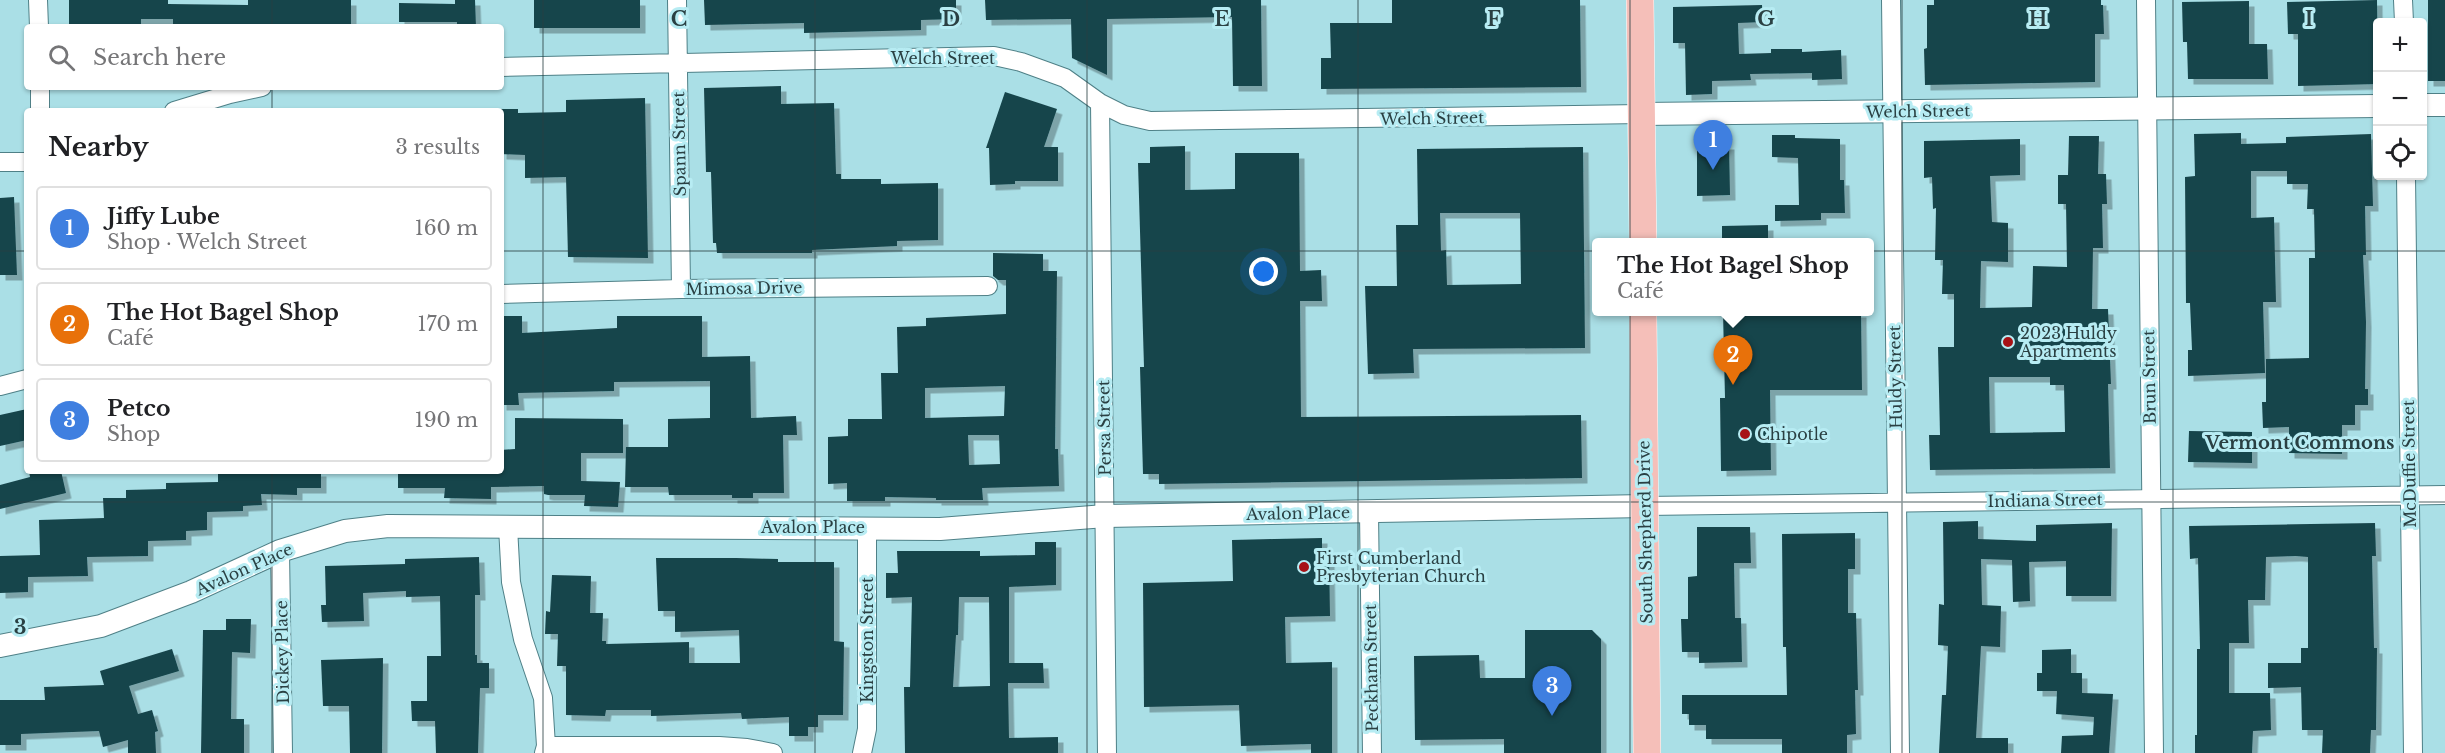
<!DOCTYPE html>
<meta charset="utf-8">
<style>
body{margin:0;font-family:"Libre Baskerville",serif;background:#f6f6f6;color:#202124}
.controls{position:absolute;right:18px;top:18px;display:grid;overflow:hidden;border-radius:6px;box-shadow:0 2px 4px #0004}
.controls button{width:54px;height:54px;display:grid;place-items:center;padding:0;border:0;border-bottom:2px solid #e0e0e0;background:#fff;color:#202124;font:30px sans-serif}
.you{position:absolute;left:1264px;top:272px;width:21px;height:21px;margin:-15px;border:4px solid #fff;border-radius:50%;background:#1a73e8;box-shadow:0 0 0 9px #1a73e833}
.badge{display:grid;place-items:center;width:39px;height:39px;border-radius:50%;background:#db2777;color:#fff;font-size:20px;font-weight:700}
.pin{position:absolute;translate:-50% -50px;filter:drop-shadow(0 2px 3px #0008)}
.pin::after{content:'';position:absolute;top:32px;width:21px;height:18px;background:inherit;clip-path:polygon(0 0,100% 0,50% 100%)}
.popup{position:absolute;left:1592px;top:238px;width:282px;height:78px;box-sizing:border-box;display:grid;place-content:center;border-radius:6px;background:#fff;filter:drop-shadow(0 2px 4px #0005);font-size:20px;white-space:nowrap;color:#757577}
.popup b{font-size:22px;color:#202124}
.popup::after{content:'';position:absolute;left:50%;top:100%;margin-left:-12px;border:12px solid transparent;border-top-color:#fff}
.list{margin:0;padding:0;list-style:none}
h2{display:flex;justify-content:space-between;align-items:center;height:78px;margin:0;padding:0 24px;font-size:26px}
h2 small{font-size:20px;font-weight:400;color:#757577}
.list li{display:grid;grid-template-columns:39px 1fr auto;gap:18px;align-items:center;box-sizing:border-box;height:84px;margin:0 12px 12px;padding:0 12px;border:2px solid #e0e0e0;border-radius:6px}
.list b{display:block;font-size:22px;white-space:nowrap}
.list p{margin:0;font-size:20px;white-space:nowrap;color:#757577}
.list em{font-size:20px;font-style:normal;color:#757577}
.icon{flex:none;width:33px;height:33px;fill:none;stroke:currentColor;stroke-width:2;stroke-linecap:round;stroke-linejoin:round}
.map{position:relative;flex:none;width:2445px;height:753px;overflow:hidden}
.search{position:absolute;background:#fff;box-shadow:0 2px 4px #0004;left:24px;top:24px;width:480px;height:66px;display:flex;align-items:center;gap:15px;box-sizing:border-box;padding:0 21px;border-radius:6px;color:#757577;font-size:22px}
.panel{position:absolute;background:#fff;box-shadow:0 2px 4px #0004;left:24px;top:108px;width:480px;height:366px;border-radius:6px}
.map>svg:first-child{display:block}
.building{fill:#18454b;fill-rule:evenodd;filter:url(#shadow)}
.lines{fill:none;stroke-linecap:round;stroke-linejoin:round}
.minor-casing{stroke:#4f8087;stroke-width:20}
.tertiary-casing{stroke:#4f8087;stroke-width:24}
.primary-casing{stroke:#fff;stroke-width:28}
.minor{stroke:#fff;stroke-width:18}
.tertiary{stroke:#fff;stroke-width:22}
.primary{stroke:#f5bfb9;stroke-width:27}
.grid{fill:none;stroke:#2a4043;stroke-width:1.5;stroke-opacity:0.55}
.poi-dot{fill:#a71216;stroke:#b7ecf3;stroke-width:2}
.labels{text-anchor:middle;dominant-baseline:central;stroke-width:6;stroke-linejoin:round;paint-order:stroke}
.street-label{font-size:16px;fill:#2a4043;stroke:#b7ecf3}
.poi-label{font-size:16px;fill:#2a4043;stroke:#b7ecf3;text-anchor:start}
.neighbourhood-label{font-size:18px;font-weight:bold;fill:#2a4043;stroke:#b7ecf3}
.grid-label{font-size:20px;text-anchor:middle;font-weight:bold;fill:#2a4043;stroke:#b7ecf3;stroke-width:6;stroke-linejoin:round;paint-order:stroke}
</style>
<div class="map">
<svg width="2445" height="753" viewBox="0 0 2445 753">
<defs>
<filter id="shadow"><feDropShadow dx="5.5" dy="5.5" stdDeviation="0" flood-color="#0004"/></filter>
</defs>
<rect width="100%" height="100%" fill="#aadfe6"/>
<path class="building" d="M69 0H168V4L248 5V0H351V27H173V19H141V27H69Z
M455 0H475L476 27H457V22H399V3L455 4Z
M534 0H640V28H534Z
M704 0H956V19L921 20V30L804 33V23L705 25Z
M985 0H1261L1262 86H1233L1232 17 1107 19V75L1072 58 1071 19 986 20Z
M1392 0H1580L1581 87 1321 89V58H1331L1330 23H1392Z
M1934 0H2101V5H2103L2104 34H2095V82L1925 85 1924 49 1927 48V5H1934Z
M2377 0 2378 84 2298 86V34H2288L2287 2Z
M2428 0H2445V81H2428Z
M2249 1V44H2267L2268 79H2188L2187 42H2183L2182 2Z
M1762 5 1763 22 1738 23 1739 54 1771 53V49H1802V52L1841 50 1842 79 1812 80V73L1750 74 1751 80 1712 81V94L1686 95 1685 43H1673V7Z
M781 86V104L834 103 836 174H841V179H881V184L938 183V240L897 241V246L812 250V253H717L716 243H713L711 172H706L704 88Z
M1005 92 1057 109 1044 147H1058V181H1015V184L990 185 989 148H986Z
M645 98 648 258 568 257 566 177 525 178V155L501 154V109H518V113L566 112V100Z
M2241 133V144L2286 143V137L2371 134 2373 206H2365L2366 255H2363L2366 322 2365 389H2368V405H2355V425H2342V454L2289 453V427L2263 428 2262 402H2266V359L2309 358V258H2315L2314 209H2307L2308 184H2287V171H2251V218L2274 217 2276 302H2263L2265 373 2188 376V350H2192L2190 303H2186L2185 177 2195 176 2194 134Z
M1772 135H1795V138L1840 139V180H1844L1845 213H1821V220L1775 221V205H1799L1798 158 1772 157Z
M2069 136H2099L2098 174H2106L2107 204H2102L2103 248H2093L2092 309H2108L2111 384H2108L2110 468 1930 470 1929 435H1940L1938 347H1954V294H1942L1943 260H1935L1936 208 1933 209 1932 177 1924 178V141L2020 139V175L1990 176 1992 222 2008 223V262L1981 261 1980 308 2032 307 2033 266 2067 267 2066 204H2058V175H2068ZM1989 377H2050V385H2064L2065 432 1990 433Z
M1729 144 1730 195 1697 196V145Z
M1185 146V190L1235 189V153H1299L1300 271 1321 270 1322 301H1300L1301 417 1581 415 1582 478 1159 484V474H1143L1140 367H1144L1138 163H1150V147Z
M1583 147 1585 348 1413 349 1414 373 1368 374 1365 286H1397L1396 225H1418L1417 149ZM1440 213H1520L1521 284 1447 285 1446 250 1441 251Z
M14 197 17 275H0V198Z
M1768 225V243H1722V226Z
M993 253 1043 254V271H1057L1055 449H1058L1059 486 982 488 983 500H936V498L885 497V501H847V483L828 484V437L848 436V419H882L881 373H898L897 327 926 326V318L1006 314V280H998L993 276ZM1005 386 1004 416 925 418V388ZM968 435H999L1000 464 969 465Z
M1723 312H1861L1862 390H1770L1771 470 1721 471 1720 398H1725Z
M501 316H522V333L617 328V316H702V357L750 356 751 418 796 416 797 435H783L784 493H753V498H732V495H669L668 487H625L626 447H668V419L710 418V381L614 382V391L518 393 519 405H501Z
M27 409V440L0 446V415Z
M515 418 623 419V453H581V481L620 482 618 507 584 506 585 495H548L544 494V486L491 487V499L444 498 445 488H398V471H501V450L515 449Z
M2189 431 2252 432V463L2188 462Z
M29 471H61L66 493 0 509V485L30 477Z
M218 471H321V488H297V495L261 494 262 505 243 506V511L207 512V530L186 531V540L148 541V556L87 557 88 576 28 577V592L0 593V556L40 555 39 520 104 518 103 498H126V490L166 489V483L218 482Z
M1978 521V539L2036 541V525L2112 523 2111 596H2066V561L2029 562 2030 601 2013 602 2012 560 1981 559 1982 605 2001 606 2000 647 1981 646 1976 738H2008V753H1939L1942 695H1946L1948 646 1938 645 1939 604 1944 605 1943 522Z
M2375 523 2376 556H2372L2374 648H2377L2376 730H2371L2370 753H2322L2323 730H2302L2301 687 2268 688V663H2301V648H2308V557L2296 556 2266 557 2265 600H2248L2249 643H2229V693H2270L2271 730 2253 731 2252 753H2195V735H2197V649H2200L2198 558 2190 559 2189 526Z
M1697 527H1750L1751 563H1734L1735 618H1741L1742 662 1699 663V652H1682L1681 619H1688V577L1697 576Z
M1855 533V569H1848V613H1856L1858 690H1855L1856 734 1847 735V753H1782V739H1706V725H1689V714H1682V695H1787L1786 647H1783L1782 534Z
M1322 538V555H1329L1330 616 1285 617 1286 663 1332 662V753H1311V744L1241 746 1239 705 1144 707 1143 583 1233 581 1232 540Z
M1035 542H1056V585L1009 587V663H1043L1044 683H1008L1009 738 1058 737V753H905L904 687H910L912 597 886 598V573H898L897 551H980V556L1035 555ZM959 597H989L990 686 953 687 956 635H958Z
M479 557 480 595H475V655H477V663H489V688H480L478 753H436L435 721H412L411 701H427V656H441L440 596 406 597V591L363 593 364 621 322 622 321 605H326L325 566 405 564V559Z
M656 558H736L778 559V562H834V641L844 642 843 715H818V727H808V736H789V717L742 719 741 713 651 716V710H606L605 716 566 715V666H557L558 634H545L546 611 550 612 552 575 591 576 590 613H603L602 641H606V644L689 642V663H740L739 630 675 632V611H658Z
M226 619H251L250 653 232 652 231 719H244V753H201L203 630H226Z
M1525 630H1592L1601 639V753H1504V739L1415 740 1414 656 1479 655 1480 678H1525Z
M172 649 179 671 129 686 138 714 152 710 158 731 155 732 156 753H128V740L103 747 99 731 21 734V745H0V700H45L44 687 104 685 100 671Z
M2071 649V673H2082V693L2113 694 2109 753H2061L2062 736 2093 735 2094 717 2056 714 2057 691H2037V673H2042V650Z
M383 658 382 753H350L349 706H323L321 660Z"/>
<g class="lines">
<g class="minor-casing">
<path id="minor" d="M38 0 39 27
M677 0 681 289
M1891 0 1900 753
M2146 0 2154 753
M2403 0 2404 22
M501 67 994 56 1021 62 1065 78 1100 103 1124 115 1150 121 1641 114
M40 87V111
M1100 103 1107 753
M174 111 230 94 262 87
M0 162H27
M2406 176 2413 753
M501 294 681 289 988 286
M0 386 27 379
M1645 506 2445 495
M1369 512 1372 753
M508 527 511 582 523 639 543 698 546 746 544 753
M280 551 283 753
M546 746H719L747 748 773 753
M862 753 867 729V527"/>
</g>
<g class="tertiary-casing">
<path id="tertiary" d="M2422 105H2445
M1641 114 2378 106
M0 646 101 626 191 592 280 551 345 531 388 526 940 529 1105 516 1645 506"/>
</g>
<g class="primary-casing">
<path id="primary" d="M1640 0 1643 243
M1643 312 1647 753"/>
</g>
<use href="#minor" class="minor"/>
<use href="#tertiary" class="tertiary"/>
<use href="#primary" class="primary"/>
</g>
<path class="grid" d="M272 0V27M543 0V753M815 0V753M1087 0V753M1358 0V753M1630 0V753M1902 0V753M2173 0V753M272 87V111M0 251H27M501 251H2445M272 471V753M0 502H2445"/>
<g class="poi-dot">
<circle cx="2008" cy="342" r="6"/>
<circle cx="1745" cy="434" r="6"/>
<circle cx="1304" cy="567" r="6"/>
</g>
<g class="labels">
<g class="street-label">
<text x="943" y="58">Welch Street</text>
<text transform="translate(1918 111) rotate(-1)">Welch Street</text>
<text transform="translate(1432 118) rotate(-1)">Welch Street</text>
<text transform="translate(679 144) rotate(-91)">Spann Street</text>
<text transform="translate(744 288) rotate(-1)">Mimosa Drive</text>
<text transform="translate(1895 377) rotate(-91)">Huldy Street</text>
<text transform="translate(2149 377) rotate(-91)">Brun Street</text>
<text transform="translate(1104 428) rotate(-91)">Persa Street</text>
<text transform="translate(2409 464) rotate(-91)">McDuffie Street</text>
<text transform="translate(2045 500) rotate(-1)">Indiana Street</text>
<text transform="translate(1298 513) rotate(-1)">Avalon Place</text>
<text x="813" y="527">Avalon Place</text>
<text transform="translate(1645 532) rotate(-91)">South Shepherd Drive</text>
<text transform="translate(244 569) rotate(-24)">Avalon Place</text>
<text transform="translate(867 640) rotate(-90)">Kingston Street</text>
<text transform="translate(282 652) rotate(-91)">Dickey Place</text>
<text transform="translate(1371 668) rotate(-91)">Peckham Street</text>
</g>
<g class="poi-label">
<text x="2020" y="333">2023 Huldy<tspan x="2020" dy="18">Apartments</tspan></text>
<text x="1757" y="434">Chipotle</text>
<text x="1316" y="558">First Cumberland<tspan x="1316" dy="18">Presbyterian Church</tspan></text>
</g>
<g class="neighbourhood-label">
<text x="2300" y="443">Vermont Commons</text>
</g>
</g>
<g class="grid-label">
<text x="679" y="26">C</text>
<text x="951" y="26">D</text>
<text x="1222" y="26">E</text>
<text x="1494" y="26">F</text>
<text x="1766" y="26">G</text>
<text x="2038" y="26">H</text>
<text x="2309" y="26">I</text>
<text x="20" y="634">3</text>
</g>
</svg>
<div class="controls">
<button>+</button>
<button>−</button>
<button><svg class="icon" aria-label="locate" viewBox="0 0 24 24"><circle cx="12" cy="12" r="6"/><path d="M12 2v4M12 18v4M2 12h4M18 12h4"/></svg></button>
</div>
<div class="you"></div>
<div class="pin badge" style="left:1713px;top:170px;background:#3f7fe0">1</div>
<div class="pin badge" style="left:1733px;top:385px;background:#e8710a">2</div>
<div class="popup"><b>The Hot Bagel Shop</b>Café</div>
<div class="pin badge" style="left:1552px;top:716px;background:#3f7fe0">3</div>
<div class="search"><svg class="icon" aria-label="search" viewBox="0 0 24 24"><circle cx="10" cy="10" r="6"/><path d="M15 15l6 6"/></svg>Search here</div>
<section class="panel">
<h2>Nearby<small>3 results</small></h2>
<ul class="list">
<li><span class="badge" style="background:#3f7fe0">1</span><div><b>Jiffy Lube</b><p>Shop · Welch Street</p></div><em>160 m</em></li>
<li><span class="badge" style="background:#e8710a">2</span><div><b>The Hot Bagel Shop</b><p>Café</p></div><em>170 m</em></li>
<li><span class="badge" style="background:#3f7fe0">3</span><div><b>Petco</b><p>Shop</p></div><em>190 m</em></li>
</ul>
</section>
</div>
